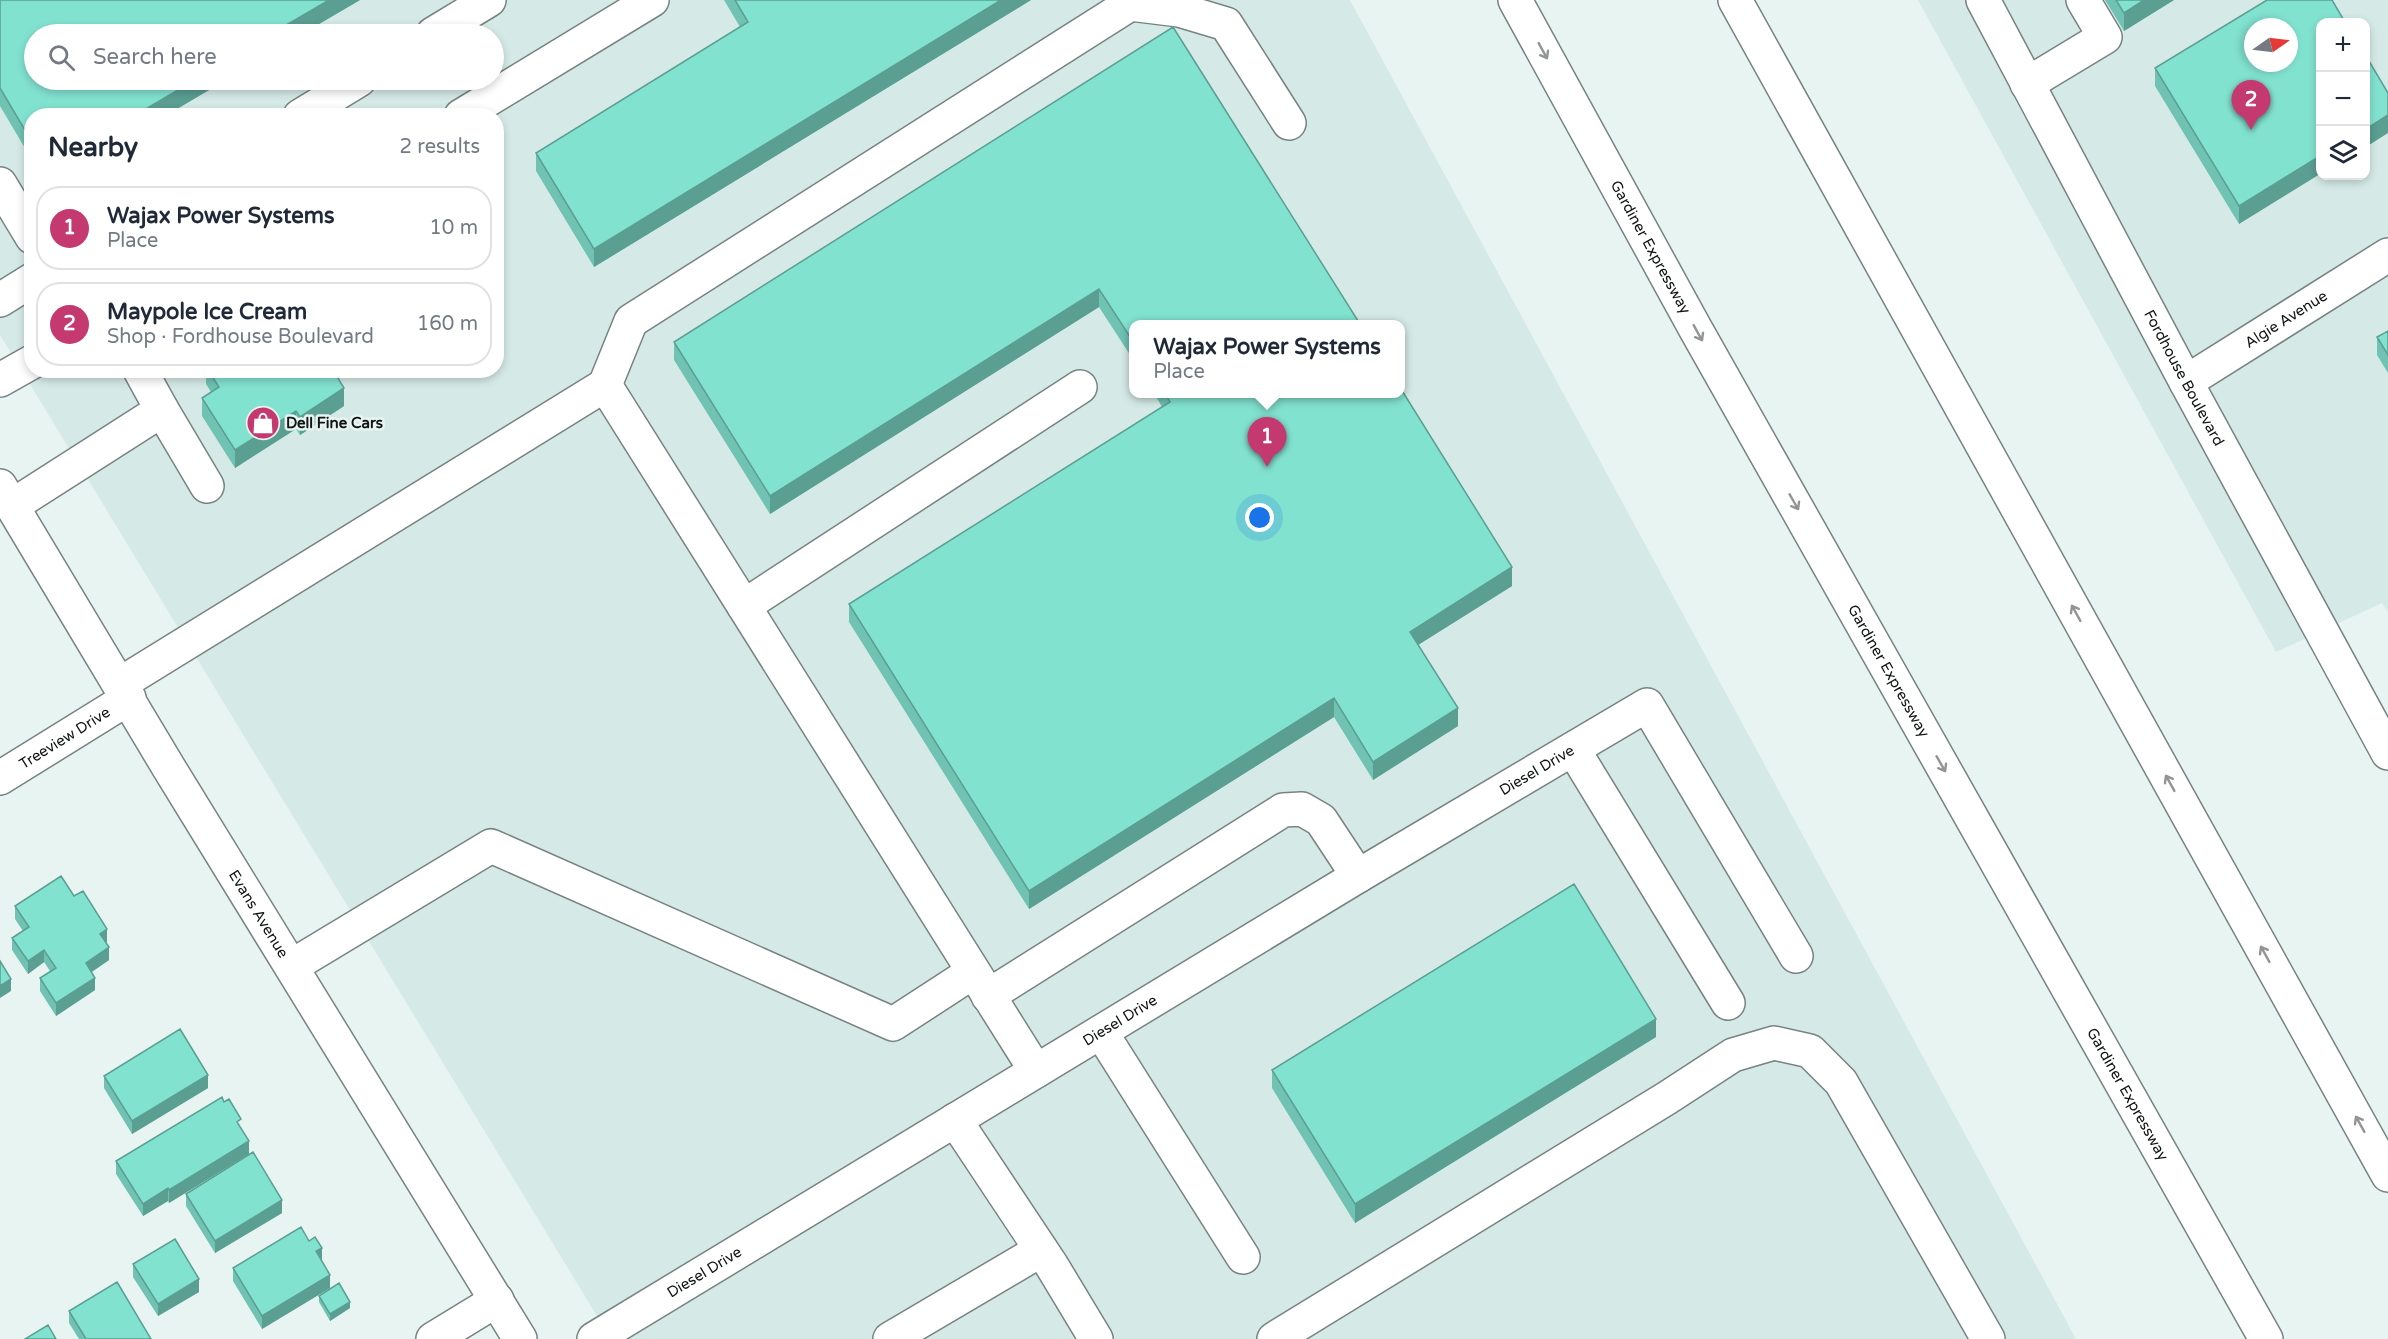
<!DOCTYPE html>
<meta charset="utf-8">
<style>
body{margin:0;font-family:"Varela Round",sans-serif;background:#f6f6f7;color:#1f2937}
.controls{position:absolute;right:18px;top:18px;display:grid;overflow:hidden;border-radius:12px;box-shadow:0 3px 9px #0003}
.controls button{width:54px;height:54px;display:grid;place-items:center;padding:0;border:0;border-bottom:2px solid #e0e1e3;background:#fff;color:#1f2937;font:30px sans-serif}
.compass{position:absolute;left:2244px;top:18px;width:54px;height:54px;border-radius:50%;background:#fff;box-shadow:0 3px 9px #0003;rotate:76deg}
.you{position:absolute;left:1260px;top:518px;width:21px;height:21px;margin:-15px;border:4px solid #fff;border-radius:50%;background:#1a73e8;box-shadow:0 0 0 9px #1a73e833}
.badge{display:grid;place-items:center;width:39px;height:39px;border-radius:50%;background:#c43970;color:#fff;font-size:20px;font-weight:700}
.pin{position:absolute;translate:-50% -50px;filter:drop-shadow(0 2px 3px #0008)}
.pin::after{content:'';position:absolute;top:32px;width:21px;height:18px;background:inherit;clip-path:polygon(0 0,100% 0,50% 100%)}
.popup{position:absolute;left:1129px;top:320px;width:276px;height:78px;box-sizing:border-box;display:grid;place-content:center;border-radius:12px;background:#fff;filter:drop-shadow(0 2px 4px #0005);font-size:20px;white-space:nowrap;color:#747a83}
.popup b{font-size:22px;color:#1f2937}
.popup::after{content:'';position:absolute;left:50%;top:100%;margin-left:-12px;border:12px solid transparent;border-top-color:#fff}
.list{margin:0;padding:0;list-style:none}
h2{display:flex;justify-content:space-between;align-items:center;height:78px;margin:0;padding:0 24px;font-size:26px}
h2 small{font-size:20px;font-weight:400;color:#747a83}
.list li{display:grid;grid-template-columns:39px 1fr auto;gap:18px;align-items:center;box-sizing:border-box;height:84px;margin:0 12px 12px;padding:0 12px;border:2px solid #e0e1e3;border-radius:24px}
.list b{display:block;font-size:22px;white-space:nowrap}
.list p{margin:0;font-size:20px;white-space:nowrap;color:#747a83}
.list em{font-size:20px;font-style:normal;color:#747a83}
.icon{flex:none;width:33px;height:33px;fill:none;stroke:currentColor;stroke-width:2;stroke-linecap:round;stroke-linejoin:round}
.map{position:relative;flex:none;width:2388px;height:1339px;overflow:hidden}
.search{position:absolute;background:#fff;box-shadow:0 3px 9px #0003;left:24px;top:24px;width:480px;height:66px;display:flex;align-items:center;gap:15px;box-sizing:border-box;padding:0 21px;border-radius:33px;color:#747a83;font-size:22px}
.panel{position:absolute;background:#fff;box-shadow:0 3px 9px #0003;left:24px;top:108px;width:480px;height:270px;border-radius:24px}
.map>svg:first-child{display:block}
.built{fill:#d5eae6;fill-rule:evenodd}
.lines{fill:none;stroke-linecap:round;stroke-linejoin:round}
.minor-casing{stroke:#778380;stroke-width:36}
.major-casing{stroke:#778380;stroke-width:36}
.highway-casing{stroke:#778380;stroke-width:36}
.minor{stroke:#fff;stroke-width:33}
.major{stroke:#fff;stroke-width:33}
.highway{stroke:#fff;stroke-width:33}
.wall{fill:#70c2b3}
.shaded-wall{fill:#5b9e92}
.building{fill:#82e2d0;stroke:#5b9e92;stroke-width:1.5;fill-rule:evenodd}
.oneway{stroke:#939595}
.labels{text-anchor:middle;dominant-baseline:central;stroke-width:5;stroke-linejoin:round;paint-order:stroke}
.street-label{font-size:15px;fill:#101413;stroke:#e8f4f1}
.poi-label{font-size:15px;font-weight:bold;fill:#101413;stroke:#e8f4f1;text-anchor:start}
</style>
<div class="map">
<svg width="2388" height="1339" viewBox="0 0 2388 1339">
<rect width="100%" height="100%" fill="#e8f4f1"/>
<path class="built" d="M0 0H1350L2076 1339H611L0 335ZM34 34H494V80H34ZM32 116H496V370H32ZM1134 324H1400V394H1134Z
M1918 0H2388V612L2382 603 2276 652ZM2320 22H2366V176H2320ZM2253 27H2289V63H2253Z"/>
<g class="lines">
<g class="minor-casing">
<g id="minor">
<path id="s1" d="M1983 0 2186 382 2388 753"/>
<path d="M433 34 489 0"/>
<path d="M2027 84 2105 37 2083 0"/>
<path d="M300 116 359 80"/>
<path d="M461 116 652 0"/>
<path d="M0 184 32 237"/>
<path d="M0 300 32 280"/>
<path d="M0 380 32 362"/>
<path id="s2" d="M2186 382 2388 255"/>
<path d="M605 385 1036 1071"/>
<path d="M162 410 207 486"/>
<path d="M12 506 162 410 140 370"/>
<path d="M744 606 1080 387"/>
<path d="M120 684 605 385 631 321 1130 4 1179 10 1226 24 1289 123"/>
<path d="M1573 749 1728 1003"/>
<path id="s3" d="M0 778 129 698"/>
<path d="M292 966 491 846 893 1024 973 972"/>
<path d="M988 996 1283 810 1302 809 1321 820 1358 876"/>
<path d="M1101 1032 1243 1257"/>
<path d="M955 1120 1052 1266 1096 1339"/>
<path d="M433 1339 497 1300"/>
<path id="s4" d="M594 1339 1358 876 1647 705 1796 956"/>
<path d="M890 1339 1041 1250"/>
<path d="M1274 1339 1667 1098 1733 1055 1774 1043 1810 1051 1841 1082 1988 1339"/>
</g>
</g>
<g class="major-casing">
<g id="major">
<path id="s5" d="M0 486 169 768 520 1339"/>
</g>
</g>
<g class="highway-casing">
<g id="highway">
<path id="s6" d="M1515 0 1695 328 2266 1339"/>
<path d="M1735 0 2388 1175"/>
</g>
</g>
<use href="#minor" class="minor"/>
<use href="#major" class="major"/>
<use href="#highway" class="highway"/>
</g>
<path class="wall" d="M0 0H360L302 34H34V80H226L165 116H32V160L0 106Z
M724 0H1031L594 267 536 171V153L740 27Z
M2105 0H2174L2124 31Z
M2345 22 2239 224 2155 86V68Z
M1173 27 1134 324V361L1099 307 770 514 674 360V342Z
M2388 331V373L2377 355V337Z
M206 370H333L344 406 300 435 296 429 235 468 202 416V398L211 392 206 384Z
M1154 393H1401L1512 586 1418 645 1458 726 1373 780 1334 717 1029 909 849 622V604L1162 407Z
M74 896 107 942 106 943 109 960 91 972 95 990 56 1016 40 991V978L50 971 44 962 28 974 12 950V938L23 931 15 919V906Z
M1656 1037 1355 1223 1272 1088V1070Z
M104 1076 208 1088 132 1134 104 1088Z
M241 1127 249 1154 169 1203 168 1201 143 1216 116 1174V1161Z
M186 1194 282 1213 215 1253 186 1206Z
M322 1260 330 1288 262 1329 233 1281V1268Z
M133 1264 199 1292 158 1316 133 1277Z
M319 1296 350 1308 330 1321 319 1302Z
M69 1311 151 1339H79L69 1323Z"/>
<path class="shaded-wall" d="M329 0H360L302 34H271Z
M1001 0H1031L594 267V249Z
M2144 0H2174L2124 31V13Z
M195 80H226L165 116H134Z
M2388 115V133L2366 147V129Z
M2320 156V174L2239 224V206Z
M1099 289V307L770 514V496Z
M344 388V406L300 435V417Z
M296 411V429L235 468V450Z
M1512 567V586L1410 650V632Z
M1334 698V717L1029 909V891Z
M1458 708V726L1373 780V762Z
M107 929V942L100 946V934Z
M109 947V960L86 976V963Z
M44 950V962L28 974V961Z
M95 978V990L56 1016V1003Z
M11 979V991L0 998V986Z
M1656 1019V1037L1355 1223V1204Z
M208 1075V1088L132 1134V1121Z
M249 1141V1154L169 1203V1190Z
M168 1188V1201L143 1216V1204Z
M282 1200V1213L215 1253V1241Z
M322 1248V1261L316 1251Z
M330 1275V1288L262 1329V1316Z
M199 1279V1292L158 1316V1304Z
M350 1302V1308L330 1321V1314Z"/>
<path class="building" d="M0 0H329L271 34H34V80H195L134 116H32V142L0 88Z
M735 0H1001L594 249 536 153 748 22Z
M2116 0H2144L2124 13Z
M2267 0H2332L2345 22H2320V156L2239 206 2155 68ZM2253 27H2289V63H2253Z
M1173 27 1360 324H1134V343L1099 289 770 496 674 342Z
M2366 56 2388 93V115L2366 129Z
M2388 331V355L2377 337Z
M208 370H333L344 388 300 417 296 411 235 450 202 398 219 387Z
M1401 389 1512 567 1410 632 1458 708 1373 762 1334 698 1029 891 849 604 1170 402 1165 393H1401Z
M61 876 74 896 83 891 107 929 100 934 109 947 86 963 95 978 56 1003 40 978 56 968 44 950 28 961 12 938 29 927 15 906Z
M1574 884 1656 1019 1355 1204 1272 1070Z
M0 961 11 979 0 986Z
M180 1029 208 1075 132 1121 104 1076Z
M222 1097 224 1102 229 1099 241 1119 237 1122 249 1141 169 1190 168 1188 143 1204 116 1161Z
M253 1152 282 1200 215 1241 186 1194Z
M301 1227 309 1241 315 1237 322 1248 316 1251 330 1275 262 1316 233 1268Z
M175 1239 199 1279 158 1304 133 1264Z
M117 1282 151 1339H86L69 1311Z
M339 1283 350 1302 330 1314 319 1296Z
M48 1325 56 1339H25Z"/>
<defs><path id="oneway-shaft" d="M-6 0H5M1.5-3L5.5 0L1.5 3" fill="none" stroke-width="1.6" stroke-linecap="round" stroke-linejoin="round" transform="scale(1.5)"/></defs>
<g class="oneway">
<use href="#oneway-shaft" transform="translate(1543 51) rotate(61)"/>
<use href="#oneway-shaft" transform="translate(1698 333) rotate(61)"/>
<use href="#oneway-shaft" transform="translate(1794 502) rotate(60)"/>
<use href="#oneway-shaft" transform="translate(2076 613) rotate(-119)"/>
<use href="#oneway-shaft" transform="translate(1941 764) rotate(60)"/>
<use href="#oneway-shaft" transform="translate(2170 783) rotate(-119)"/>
<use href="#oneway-shaft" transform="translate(2265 954) rotate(-119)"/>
<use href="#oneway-shaft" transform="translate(2360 1124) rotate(-119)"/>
</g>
<defs>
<g id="shop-disc" transform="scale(1.725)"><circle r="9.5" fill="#c43970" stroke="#e8f4f1"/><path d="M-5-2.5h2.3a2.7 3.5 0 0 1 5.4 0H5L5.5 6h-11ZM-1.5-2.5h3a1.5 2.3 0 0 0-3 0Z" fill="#fff"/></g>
</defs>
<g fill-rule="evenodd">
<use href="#shop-disc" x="263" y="423"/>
</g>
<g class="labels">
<g class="street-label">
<text stroke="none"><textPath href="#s6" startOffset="282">Gardiner Expressway</textPath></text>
<text stroke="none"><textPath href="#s2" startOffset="118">Algie Avenue</textPath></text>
<text stroke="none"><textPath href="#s1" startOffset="428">Fordhouse Boulevard</textPath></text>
<text stroke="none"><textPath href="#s6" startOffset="768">Gardiner Expressway</textPath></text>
<text stroke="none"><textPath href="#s3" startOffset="76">Treeview Drive</textPath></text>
<text stroke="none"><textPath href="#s4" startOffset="1101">Diesel Drive</textPath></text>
<text stroke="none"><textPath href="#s5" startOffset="500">Evans Avenue</textPath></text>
<text stroke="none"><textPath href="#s4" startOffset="615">Diesel Drive</textPath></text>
<text stroke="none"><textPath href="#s6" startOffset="1254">Gardiner Expressway</textPath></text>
<text stroke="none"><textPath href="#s4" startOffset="129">Diesel Drive</textPath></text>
</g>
<g class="poi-label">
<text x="286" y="423">Dell Fine Cars</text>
</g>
</g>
</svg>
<div class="controls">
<button>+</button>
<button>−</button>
<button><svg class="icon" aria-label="layers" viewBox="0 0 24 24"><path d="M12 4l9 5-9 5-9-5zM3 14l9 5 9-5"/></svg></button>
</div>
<svg class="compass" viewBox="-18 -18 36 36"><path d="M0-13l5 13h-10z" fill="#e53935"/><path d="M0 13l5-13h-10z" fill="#747a83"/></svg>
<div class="you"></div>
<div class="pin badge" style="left:1267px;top:467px">1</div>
<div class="popup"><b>Wajax Power Systems</b>Place</div>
<div class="pin badge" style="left:2251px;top:130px">2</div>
<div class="search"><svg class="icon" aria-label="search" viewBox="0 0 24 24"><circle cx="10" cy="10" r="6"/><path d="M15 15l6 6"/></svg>Search here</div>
<section class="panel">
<h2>Nearby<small>2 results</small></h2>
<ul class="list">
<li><span class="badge">1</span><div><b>Wajax Power Systems</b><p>Place</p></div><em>10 m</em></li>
<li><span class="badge">2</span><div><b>Maypole Ice Cream</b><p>Shop · Fordhouse Boulevard</p></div><em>160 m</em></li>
</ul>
</section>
</div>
